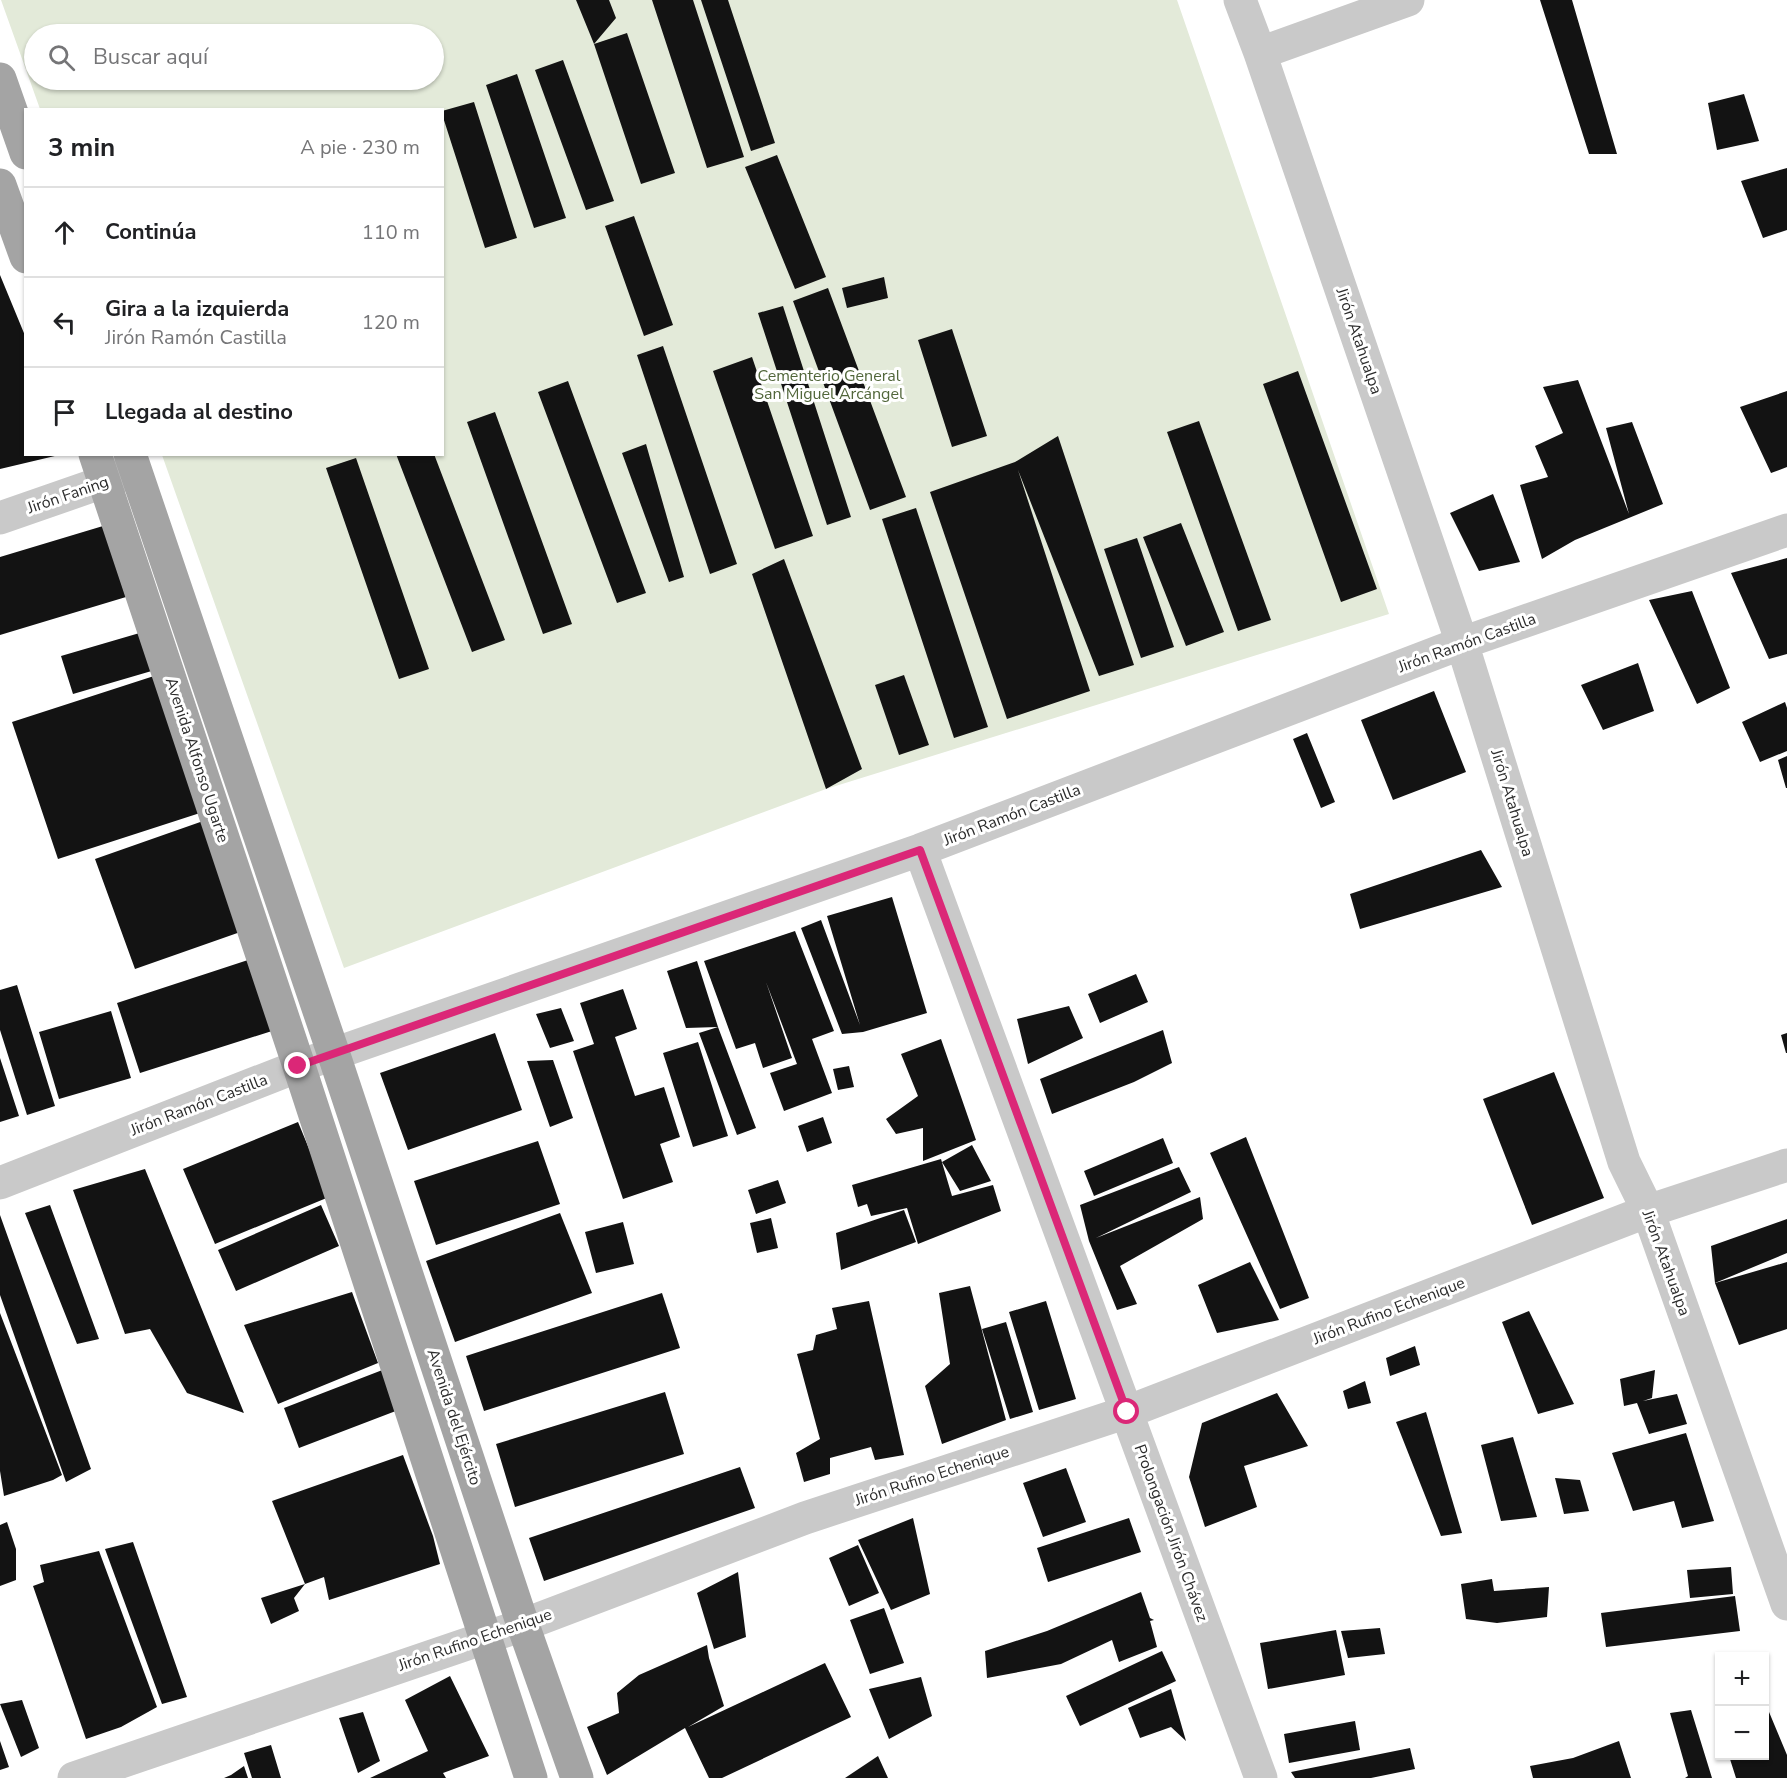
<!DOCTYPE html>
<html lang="es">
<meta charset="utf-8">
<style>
body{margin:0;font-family:"Nunito Sans",sans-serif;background:#f2f2f2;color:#202124}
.controls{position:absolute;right:18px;bottom:18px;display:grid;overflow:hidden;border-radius:0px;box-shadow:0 2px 4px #0004}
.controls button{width:54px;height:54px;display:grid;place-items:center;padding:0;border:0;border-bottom:2px solid #e0e0e0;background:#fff;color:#202124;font:30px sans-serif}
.stop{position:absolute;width:18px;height:18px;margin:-14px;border:4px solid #db2777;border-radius:50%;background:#fff}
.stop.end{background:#db2777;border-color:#fff;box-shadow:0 2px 6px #0008}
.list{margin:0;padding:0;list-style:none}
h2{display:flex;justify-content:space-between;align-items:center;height:78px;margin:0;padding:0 24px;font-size:26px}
h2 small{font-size:20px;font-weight:400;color:#757577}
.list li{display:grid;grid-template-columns:39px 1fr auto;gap:18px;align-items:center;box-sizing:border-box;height:90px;padding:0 24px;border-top:2px solid #e0e0e0}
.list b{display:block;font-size:22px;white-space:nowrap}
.list p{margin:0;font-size:20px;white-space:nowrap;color:#757577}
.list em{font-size:20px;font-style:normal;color:#757577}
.icon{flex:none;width:33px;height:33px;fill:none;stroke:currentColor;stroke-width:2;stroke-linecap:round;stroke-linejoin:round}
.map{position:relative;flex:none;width:1787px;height:1778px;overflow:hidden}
.search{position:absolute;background:#fff;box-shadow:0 2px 4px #0004;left:24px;top:24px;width:420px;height:66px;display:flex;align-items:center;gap:15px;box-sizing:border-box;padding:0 21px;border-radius:33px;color:#757577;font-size:22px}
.panel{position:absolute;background:#fff;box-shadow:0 2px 4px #0004;left:24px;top:108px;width:420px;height:348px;border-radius:0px}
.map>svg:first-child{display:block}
.green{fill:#e3ead9;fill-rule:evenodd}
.building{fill:#131313}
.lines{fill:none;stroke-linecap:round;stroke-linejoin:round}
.minor{stroke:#c9c9c9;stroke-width:33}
.major{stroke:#a4a4a4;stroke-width:33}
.route{stroke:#db2777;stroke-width:8}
.labels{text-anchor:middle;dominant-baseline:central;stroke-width:6;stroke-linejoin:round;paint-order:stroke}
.street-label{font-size:16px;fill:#2c2c2c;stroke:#fff}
.park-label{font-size:16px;fill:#51663a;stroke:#fff}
</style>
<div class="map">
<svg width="1787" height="1778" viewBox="0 0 1787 1778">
<rect width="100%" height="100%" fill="#fff"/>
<path class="green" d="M1 0H1177L1389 614 826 789 344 968 162 455 442 454V110L40 109ZM34 34H434V80H34Z"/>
<path class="building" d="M576 0H609L616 18 594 44Z
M652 0H693L744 157 707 168Z
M701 0H728L775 143 751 151Z
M1540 0H1572L1617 154H1589Z
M627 33 675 173 641 184 594 44Z
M563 60 614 201 586 210 535 70Z
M517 74 566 218 534 228 486 85Z
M1744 94 1759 141 1717 150 1708 103Z
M474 102 517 238 485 248 442 114V111Z
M777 155 826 277 795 289 745 167Z
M1787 168V230L1763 238 1741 181Z
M634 216 673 325 644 336 605 226Z
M0 275 26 338V454L59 455 0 469Z
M884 277 888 298 847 308 842 288Z
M828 288 906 497 870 510 793 301Z
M783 306 851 517 827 525 758 313Z
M952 329 987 436 952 447 918 340Z
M663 346 737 564 710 574 637 355Z
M752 357 813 536 775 549 713 371Z
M1298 371 1377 589 1341 602 1263 384Z
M1578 380 1629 514 1606 428 1632 422 1663 504 1575 540 1542 559 1520 485 1548 477 1535 446 1563 433 1543 387Z
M568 381 646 593 617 603 538 392Z
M1787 391V467L1771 473 1740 407Z
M495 412 572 624 543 634 467 422Z
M1199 421 1271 620 1238 631 1167 432Z
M1058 436 1134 665 1099 676 1018 470 1090 691 1007 719 930 492 1015 462Z
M646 444 684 577 669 582 622 453Z
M396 454H434L505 640 472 652Z
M356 458 429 669 399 679 326 468Z
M1493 494 1520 562 1479 571 1450 513Z
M916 508 988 727 954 738 882 519Z
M1181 523 1224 632 1186 646 1143 537Z
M103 526 126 597 0 635V557Z
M1137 538 1174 647 1141 658 1104 549Z
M1787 558V654L1769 659 1731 573Z
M784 559 862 769 826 789 752 574Z
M1692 591 1730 688 1697 704 1649 600Z
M143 632 155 670 73 694 61 656Z
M1638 663 1654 711 1603 730 1581 685Z
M904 675 929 745 899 755 875 685Z
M154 676 200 813 58 859 12 722Z
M1434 691 1466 772 1393 800 1361 720Z
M1785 702 1787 708V751L1760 762 1742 722Z
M1307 733 1335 802 1321 808 1293 739Z
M1787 756V788H1786L1778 760Z
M206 820 246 930 135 969 95 859Z
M1481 850 1502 887 1360 929 1350 894Z
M892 897 927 1013 863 1032 842 1034 801 928 821 920 860 1025 827 916Z
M795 931 834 1031 812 1039 832 1093 784 1111 770 1073 797 1064 766 982 792 1058 763 1068 755 1043 736 1049 704 961Z
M248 960 272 1031 140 1073 117 1003Z
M697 961 718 1027 686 1028 667 971Z
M1136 974 1148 1002 1100 1023 1088 994Z
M17 985 55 1106 27 1115 0 1030V990Z
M623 989 637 1029 615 1037 635 1096 664 1087 680 1137 660 1144 673 1182 623 1199 573 1051 594 1044 580 1003Z
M1069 1006 1083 1038 1028 1064 1017 1019Z
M561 1008 574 1041 550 1048 536 1014Z
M111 1011 131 1078 59 1099 39 1032Z
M718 1027 756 1128 737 1135 699 1033Z
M1163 1030 1172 1063 1134 1082 1052 1114 1040 1079Z
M495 1033 522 1110 408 1150 380 1073Z
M1787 1033V1053H1786L1781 1035Z
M941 1039 976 1140 923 1161V1128L896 1134 886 1119 918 1096 901 1054Z
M698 1042 728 1136 693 1147 663 1053Z
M0 1058 19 1116 0 1122Z
M553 1060 573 1118 550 1127 527 1061Z
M849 1066 854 1087 838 1090 833 1069Z
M1554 1072 1604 1198 1532 1225 1483 1099Z
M823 1117 832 1143 807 1152 798 1126Z
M298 1122 329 1197 215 1244 183 1169Z
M1246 1137 1309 1298 1280 1309 1210 1153Z
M1163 1138 1173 1163 1094 1196 1084 1171Z
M538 1141 560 1204 436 1245 414 1181Z
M972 1145 991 1181 960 1191 942 1162Z
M941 1159 952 1196 993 1185 1001 1211 918 1244 907 1208 871 1216 867 1204 858 1207 852 1185Z
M1179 1167 1191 1192 1096 1238 1200 1197 1203 1219 1120 1266 1137 1304 1117 1310 1089 1241 1080 1205Z
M145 1169 244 1413 187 1393 150 1329 125 1334 73 1190Z
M778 1180 786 1203 756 1214 748 1190Z
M50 1205 99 1339 77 1344 25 1213Z
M321 1205 339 1246 236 1291 218 1250Z
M904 1210 916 1242 841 1270 836 1233Z
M560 1213 592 1293 455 1342 426 1261Z
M0 1215 91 1469 66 1482 0 1295Z
M771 1218 778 1248 757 1253 750 1223Z
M1787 1219V1253L1715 1283 1711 1246Z
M623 1222 634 1264 596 1273 585 1232Z
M1250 1262 1279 1320 1217 1333 1198 1285Z
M1787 1262V1329L1739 1345 1715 1283Z
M970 1286 1006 1420 942 1444 925 1386 950 1364 939 1293Z
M352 1292 378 1363 278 1404 244 1325Z
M662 1293 680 1348 484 1411 466 1356Z
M869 1301 904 1455 875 1460 871 1447 830 1458V1474L804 1482 796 1453 820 1439 797 1354 813 1350 816 1335 837 1329 832 1308Z
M1046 1301 1076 1399 1039 1410 1009 1312Z
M1529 1311 1574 1404 1538 1414 1502 1322Z
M0 1313 62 1475 53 1480 4 1496 0 1471Z
M1006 1322 1033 1412 1010 1419 982 1329Z
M1415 1346 1420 1365 1390 1376 1386 1358Z
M385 1369 401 1409 299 1448 284 1408Z
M1655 1370 1652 1398 1643 1401 1677 1394 1687 1424 1649 1434 1637 1403 1624 1406 1620 1379Z
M1365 1381 1371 1403 1348 1409 1343 1391Z
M665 1392 684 1454 515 1507 496 1444Z
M1277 1393 1308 1446 1244 1466 1257 1507 1205 1527 1189 1477 1202 1423Z
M1426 1412 1462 1533 1441 1536 1396 1422Z
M1686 1433 1714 1521 1682 1528 1674 1501 1633 1511 1612 1453Z
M1513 1437 1537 1517 1501 1521 1481 1445Z
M403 1455 433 1536 440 1564 329 1600 324 1577 305 1584 272 1501Z
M740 1467 755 1508 544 1581 529 1538Z
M1066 1468 1086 1522 1043 1537 1023 1483Z
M1555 1478 1580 1480 1589 1511 1564 1514Z
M913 1518 930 1594 891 1610 858 1540Z
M1129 1518 1141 1552 1048 1582 1037 1548Z
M7 1522 16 1549V1580L0 1586V1525Z
M133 1542 187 1697 162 1704 105 1549Z
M858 1545 879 1593 849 1606 829 1558Z
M99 1551 157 1707 121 1727 86 1739 33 1586 44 1582 40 1565Z
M1731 1567 1733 1594 1690 1598 1687 1570Z
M738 1572 746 1637 714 1649 697 1593Z
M1492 1579 1494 1591 1549 1587 1547 1617 1497 1623 1466 1619 1461 1584Z
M305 1584 294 1598 299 1611 271 1624 261 1598Z
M1141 1592 1150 1618 1154 1620 1150 1621 1157 1647 1119 1662 1112 1640 1061 1664 987 1678 985 1651 1047 1631Z
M1735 1596 1740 1631 1606 1647 1601 1613Z
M884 1608 904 1663 870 1674 850 1620Z
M1380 1628 1385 1654 1348 1658 1341 1631Z
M1336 1630 1345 1675 1268 1689 1260 1643Z
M707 1645 709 1658 724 1706 688 1727 825 1663 851 1717 722 1778H709L685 1728 607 1775 587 1727 619 1713 617 1693 639 1675Z
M1162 1651 1176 1681 1080 1726 1066 1696Z
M450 1676 489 1756 443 1773 446 1778H370L428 1751 405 1700Z
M921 1677 932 1716 889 1739 869 1689Z
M1171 1689 1186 1741 1171 1727 1140 1738 1128 1708Z
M22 1700 39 1748 21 1757 0 1704Z
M1764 1700 1787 1755V1778H1736L1729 1756H1764Z
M1691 1710 1712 1778H1685L1688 1776 1670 1713Z
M363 1712 380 1761 358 1773 339 1718Z
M1355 1721 1360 1750 1289 1763 1284 1734Z
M0 1741 9 1767 0 1770Z
M1619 1741 1631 1778H1533L1530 1766 1573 1758Z
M271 1745 281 1778H252L244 1753Z
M1410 1748 1415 1769 1371 1778H1295L1291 1772Z
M878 1756 888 1778H845Z
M244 1766 248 1778H224L231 1775Z"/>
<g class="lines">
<path class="minor" d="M1240 0 1260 53 1462 643 1624 1162 1648 1211 1787 1604
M1260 53 1408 0
M0 518 132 472
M920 850 1261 1778
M0 1183 299 1066 920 850 1462 643 1787 530
M74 1778 523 1625 805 1518 1127 1412 1648 1211 1787 1165"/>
<path class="major" d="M0 79 26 153
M0 185 26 257
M95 454 299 1066 531 1778
M130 454 334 1055 523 1625 577 1778"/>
</g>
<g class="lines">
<path class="route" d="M298 1066 920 850 1127 1412"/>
</g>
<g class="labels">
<g class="street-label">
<text transform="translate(1359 341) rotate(71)">Jirón Atahualpa</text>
<text transform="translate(68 495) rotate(-19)">Jirón Faning</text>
<text transform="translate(1467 643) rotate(-20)">Jirón Ramón Castilla</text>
<text transform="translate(197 760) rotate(72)">Avenida Alfonso Ugarte</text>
<text transform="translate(1512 803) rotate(73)">Jirón Atahualpa</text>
<text transform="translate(1012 815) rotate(-21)">Jirón Ramón Castilla</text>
<text transform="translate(199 1105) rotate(-21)">Jirón Ramón Castilla</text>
<text transform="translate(1666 1263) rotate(70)">Jirón Atahualpa</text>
<text transform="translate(1389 1311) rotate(-21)">Jirón Rufino Echenique</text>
<text transform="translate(454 1417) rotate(72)">Avenida del Ejército</text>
<text transform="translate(932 1476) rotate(-18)">Jirón Rufino Echenique</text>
<text transform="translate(1171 1533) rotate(70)">Prolongación Jirón Chávez</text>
<text transform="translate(475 1640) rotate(-19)">Jirón Rufino Echenique</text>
</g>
<g class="park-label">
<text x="829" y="376">Cementerio General<tspan x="829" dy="18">San Miguel Arcángel</tspan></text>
</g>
</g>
</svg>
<div class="controls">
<button>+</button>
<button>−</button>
</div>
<div class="stop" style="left:1127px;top:1412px"></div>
<div class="stop end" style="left:298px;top:1066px"></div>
<div class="search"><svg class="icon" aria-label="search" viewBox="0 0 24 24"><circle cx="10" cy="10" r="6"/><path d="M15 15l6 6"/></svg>Buscar aquí</div>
<section class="panel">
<h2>3 min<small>A pie · 230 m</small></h2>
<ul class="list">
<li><svg class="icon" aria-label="ahead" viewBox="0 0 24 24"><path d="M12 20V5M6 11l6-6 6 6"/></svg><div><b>Continúa</b></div><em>110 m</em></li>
<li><svg class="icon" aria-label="left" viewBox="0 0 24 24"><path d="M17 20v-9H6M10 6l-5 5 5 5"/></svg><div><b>Gira a la izquierda</b><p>Jirón Ramón Castilla</p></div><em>120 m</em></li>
<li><svg class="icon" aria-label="arrive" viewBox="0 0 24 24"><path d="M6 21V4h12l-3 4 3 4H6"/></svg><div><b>Llegada al destino</b></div></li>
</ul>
</section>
</div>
